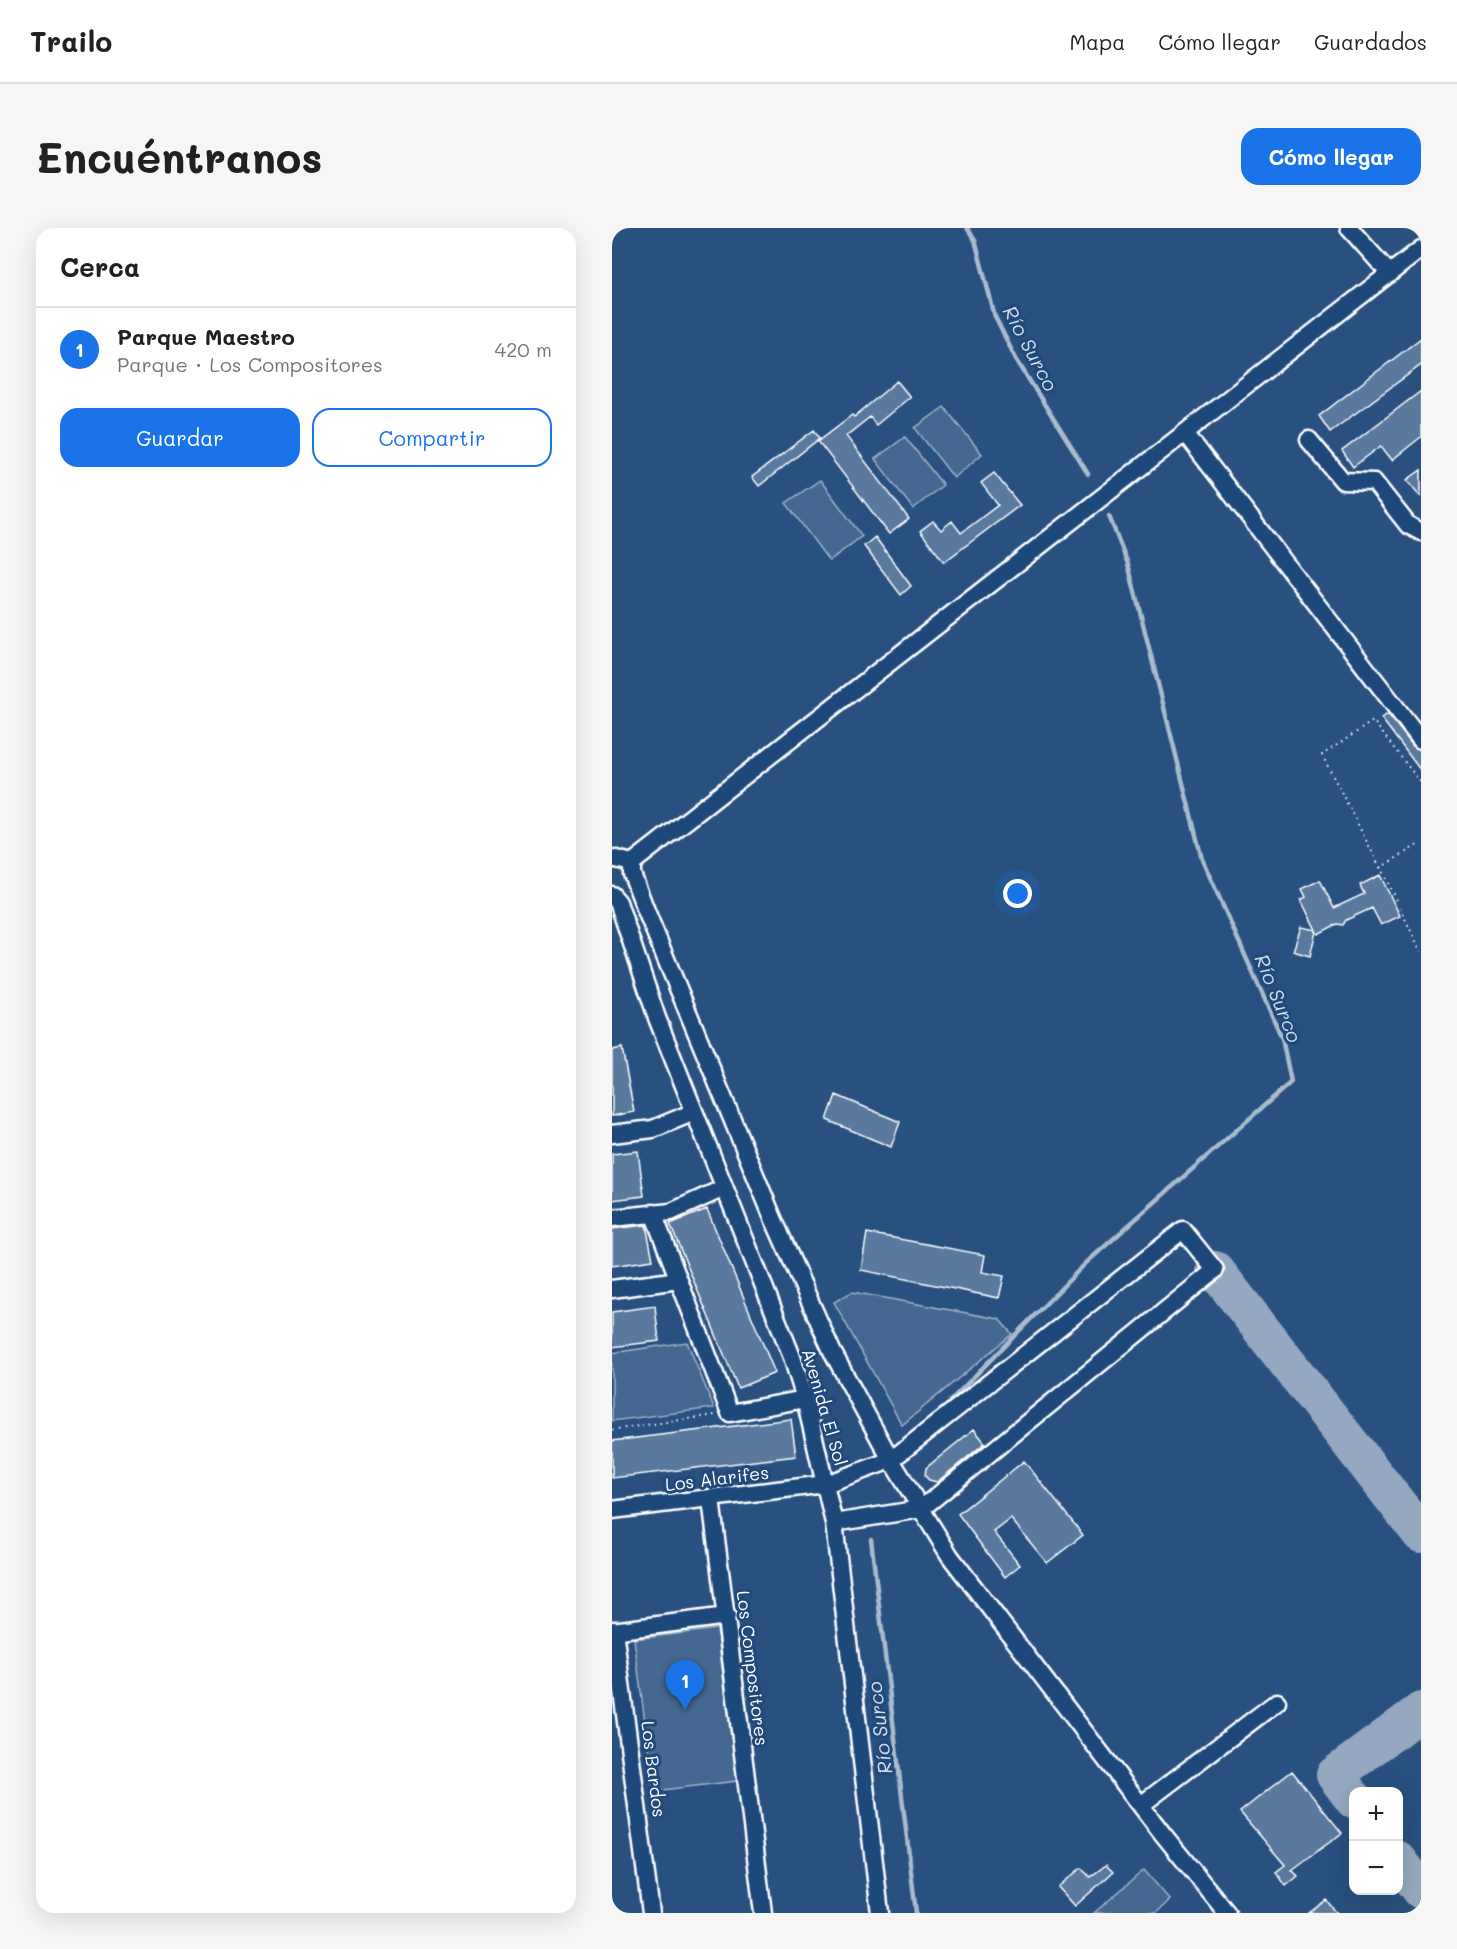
<!DOCTYPE html>
<html lang="es">
<meta charset="utf-8">
<style>
body{margin:0;font-family:Mali,sans-serif;background:#f6f6f6;color:#202124}
.controls{position:absolute;right:18px;bottom:18px;display:grid;overflow:hidden;border-radius:12px;box-shadow:0 6px 24px #0002}
.controls button{width:54px;height:54px;display:grid;place-items:center;padding:0;border:0;border-bottom:2px solid #e0e0e0;background:#fff;color:#202124;font:30px sans-serif}
.you{position:absolute;left:406px;top:666px;width:21px;height:21px;margin:-15px;border:4px solid #fff;border-radius:50%;background:#1a73e8;box-shadow:0 0 0 9px #1a73e833}
.badge{display:grid;place-items:center;width:39px;height:39px;border-radius:50%;background:#1a73e8;color:#fff;font-size:20px;font-weight:700}
.pin{position:absolute;translate:-50% -50px;filter:drop-shadow(0 2px 3px #0008)}
.pin::after{content:'';position:absolute;top:32px;width:21px;height:18px;background:inherit;clip-path:polygon(0 0,100% 0,50% 100%)}
.list{margin:0;padding:0;list-style:none}
h2{display:flex;justify-content:space-between;align-items:center;height:78px;margin:0;padding:0 24px;font-size:26px}
h2 small{font-size:20px;font-weight:400;color:#757577}
.list li{display:grid;grid-template-columns:39px 1fr auto;gap:18px;align-items:center;box-sizing:border-box;height:84px;padding:0 24px;border-top:2px solid #e0e0e0}
.list b{display:block;font-size:22px;white-space:nowrap}
.list p{margin:0;font-size:20px;white-space:nowrap;color:#757577}
.list em{font-size:20px;font-style:normal;color:#757577}
.actions{display:flex;gap:12px;padding:18px 24px}
.actions a{flex:1;padding:14px 0;border:2px solid #1a73e8;border-radius:18px;text-align:center;font-size:21px;color:#1a73e8}
.actions .main{background:#1a73e8;color:#fff}
.map{position:relative;flex:none;width:809px;height:1685px;overflow:hidden;border-radius:18px}
header{display:flex;align-items:center;gap:36px;box-sizing:border-box;height:84px;padding:0 30px;background:#fff;border-bottom:2px solid #e0e0e0}
header strong{font-size:28px}
nav{display:flex;gap:33px;margin-inline-start:auto;font-size:21px}
.intro{display:flex;align-items:center;justify-content:space-between;box-sizing:border-box;height:144px;padding:0 36px}
h1{margin:0;font-size:42px}
.button{padding:15px 27px;border-radius:18px;background:#1a73e8;color:#fff;font-size:21px;font-weight:700}
main{display:flex;gap:36px;padding:0 36px}
aside{flex:1;background:#fff;border-radius:18px;box-shadow:0 6px 24px #0002}
.map>svg:first-child{display:block}
.green{fill:#446890;stroke:#a2b4c8;stroke-width:1.5}
.lines{fill:none;stroke-linecap:round;stroke-linejoin:round}
.stream{stroke:#aabbcd;stroke-width:4.5}
.taxiway{stroke:#94a8bf;stroke-width:38}
.building{fill:#5a7a9d;stroke:#fff;stroke-width:1.5}
.minor-casing{stroke:#fff;stroke-width:21}
.path{stroke:#fff;stroke-width:2;stroke-dasharray:1.5 4.5;stroke-linecap:butt}
.minor{stroke:#1f4a7a;stroke-width:16}
.labels{text-anchor:middle;dominant-baseline:central;stroke-width:6;stroke-linejoin:round;paint-order:stroke}
.street-label{font-size:18px;fill:#fff;stroke:#1f4a7a}
.water-label{font-size:20px;font-style:italic;fill:#d4dde6;stroke:#1f4a7a}
</style>
<header>
<strong>Trailo</strong>
<nav><a>Mapa</a><a>Cómo llegar</a><a>Guardados</a></nav>
</header>
<div class="intro"><h1>Encuéntranos</h1><a class="button">Cómo llegar</a></div>
<main>
<aside>
<h2>Cerca<small></small></h2>
<ul class="list">
<li><span class="badge">1</span><div><b>Parque Maestro</b><p>Parque · Los Compositores</p></div><em>420 m</em></li>
</ul>
<div class="actions"><a class="main">Guardar</a><a>Compartir</a></div>
</aside>
<div class="map">
<svg width="809" height="1685" viewBox="0 0 809 1685">
<rect width="100%" height="100%" fill="#28517f"/>
<filter id="ink" filterUnits="userSpaceOnUse"><feTurbulence type="fractalNoise" baseFrequency=".0167" numOctaves="2"/><feDisplacementMap in="SourceGraphic" scale="12" xChannelSelector="R" yChannelSelector="G"/><feConvolveMatrix kernelMatrix="1 2 1 2 8 2 1 2 1" color-interpolation-filters="sRGB"/></filter>
<g filter="url(#ink)">
<path class="green" d="M332 179 370 226 342 250 303 200Z
M293 209 331 257 301 281 263 231Z
M208 252 250 308 217 333 174 275Z
M240 1064 387 1091 400 1106 290 1197 222 1074Z
M75 1114 102 1180 0 1193V1125Z
M105 1401 125 1553 42 1563 22 1411Z
M532 1642 558 1672 544 1685H482Z"/>
<g class="lines">
<path class="stream" d="M355 0 363 12 383 89 404 131 476 246
M338 1173 474 1035 679 854 670 810 590 631 516 336 497 288
M259 1311 304 1685"/>
<path class="taxiway" d="M603 1042 809 1306
M742 1572 723 1547 809 1483
M786 1632 809 1662"/>
</g>
<path class="building" d="M809 110V137L718 204 707 188Z
M285 153 298 169 264 197 258 189 234 208 297 291 277 306 206 213 240 187 242 189Z
M809 163V209L780 232 769 218 741 239 730 223Z
M202 202 208 210 147 258 140 249Z
M809 242V269L795 252Z
M382 245 408 277 332 334 308 303 321 293 329 302 340 293 349 305 386 277 369 255Z
M263 309 299 358 289 367 252 318Z
M776 486 801 518 809 522V543L769 490Z
M768 647 788 688 769 697 760 680 734 692 731 697 725 696 706 706 704 703 698 728 681 723 689 699 704 702 689 672 694 669 690 661 708 652 722 680 752 666 748 657Z
M10 820 22 884 0 888V822Z
M224 867 288 894 279 919 215 892Z
M26 923 32 968 0 972V926Z
M95 981 163 1145 126 1160 58 996Z
M34 997 41 1032 0 1038V1001Z
M255 1005 373 1027 370 1044 392 1048 387 1070 249 1042Z
M43 1078 47 1113 0 1119V1084Z
M179 1191 184 1228 0 1250V1213Z
M362 1201 373 1215 325 1254 317 1252 313 1248 314 1240Z
M412 1233 471 1307 435 1335 399 1291 382 1304 408 1337 393 1349 346 1286Z
M680 1543 730 1605 680 1642 686 1648 674 1658 664 1644 673 1637 628 1584Z
M494 1637 501 1644 463 1678 446 1659 469 1640 478 1649Z
M714 1672 725 1685H697Z"/>
<g class="lines">
<g class="minor-casing">
<path id="minor" d="M737 0 778 46
M573 205 809 512
M697 212 731 253 762 254 796 297 809 304
M0 630 20 635 809 21
M20 635V646L35 685 161 990 220 1123 279 1232 338 1328 550 1605 615 1685
M0 667 6 674 45 790 180 1129 193 1171 222 1295 268 1685
M0 906 41 901 82 884
M41 985 118 1185 193 1171
M0 990 59 984 112 960
M0 1061 67 1052
M99 1271 151 1685
M0 1282 214 1256 279 1232 571 1002 603 1042 309 1281 222 1295
M2 1402 39 1685
M0 1403 115 1388
M529 1577 665 1474"/>
</g>
<path class="path" d="M768 640 809 615
M785 672 710 527 761 493 809 555
M788 680 809 724
M0 1202 103 1187"/>
<use href="#minor" class="minor"/>
</g>
</g>
<g class="labels">
<g class="street-label">
<text transform="translate(213 1179) rotate(74)">Avenida El Sol</text>
<text transform="translate(105 1250) rotate(-7)">Los Alarifes</text>
<text transform="translate(141 1440) rotate(83)">Los Compositores</text>
<text transform="translate(42 1541) rotate(83)">Los Bardos</text>
</g>
<g class="water-label">
<text transform="translate(419 120) rotate(62)">Río Surco</text>
<text transform="translate(667 770) rotate(68)">Río Surco</text>
<text transform="translate(267 1500) rotate(-97)">Río Surco</text>
</g>
</g>
</svg>
<div class="controls">
<button>+</button>
<button>−</button>
</div>
<div class="you"></div>
<div class="pin badge" style="left:73px;top:1482px">1</div>
</div>
</main>
